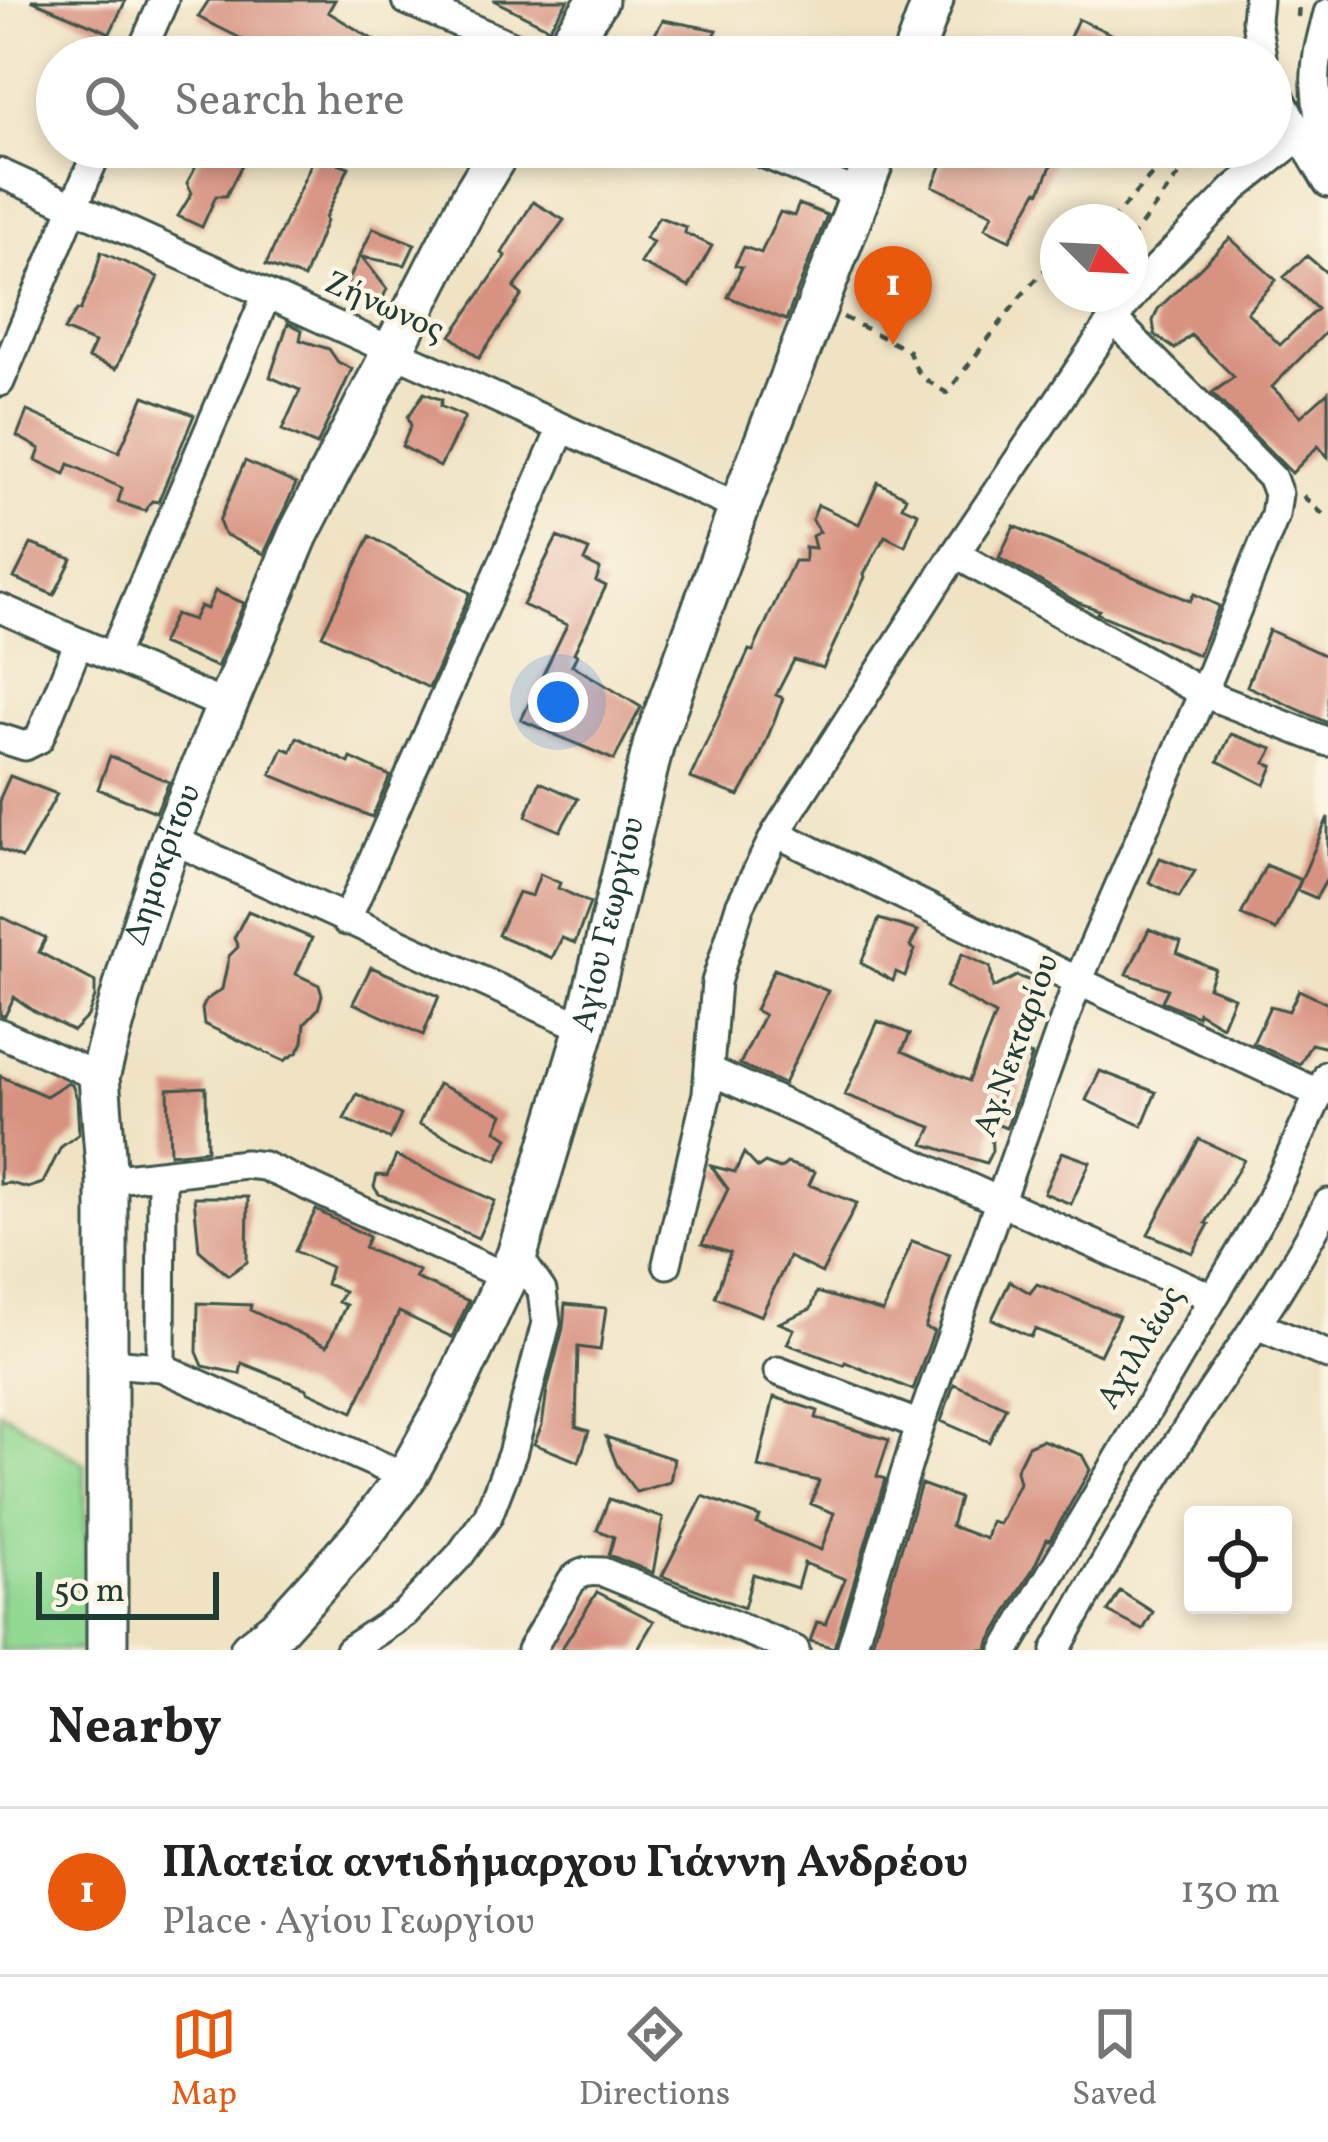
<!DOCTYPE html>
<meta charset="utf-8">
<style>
body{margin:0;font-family:Vollkorn,serif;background:#f2f2f2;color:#222}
.controls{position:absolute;right:36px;bottom:36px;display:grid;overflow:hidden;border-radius:12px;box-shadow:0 6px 18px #0003}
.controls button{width:108px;height:108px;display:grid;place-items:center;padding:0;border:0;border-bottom:3px solid #e0e0e0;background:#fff;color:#222;font:60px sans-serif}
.compass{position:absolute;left:1040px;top:204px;width:108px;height:108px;border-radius:50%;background:#fff;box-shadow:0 6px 18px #0003;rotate:114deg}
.scale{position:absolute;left:36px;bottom:30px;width:183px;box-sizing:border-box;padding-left:12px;border:6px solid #1f3d34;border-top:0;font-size:33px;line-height:42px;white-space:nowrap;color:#1f3d34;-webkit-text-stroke:9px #fcf5e5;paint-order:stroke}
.you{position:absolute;left:558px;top:702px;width:42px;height:42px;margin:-30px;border:9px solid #fff;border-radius:50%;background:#1a73e8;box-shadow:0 0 0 18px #1a73e833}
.badge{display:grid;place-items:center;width:78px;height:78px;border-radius:50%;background:#ea580c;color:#fff;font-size:39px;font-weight:700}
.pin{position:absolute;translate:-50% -99px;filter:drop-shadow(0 3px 6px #0008)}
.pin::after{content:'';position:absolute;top:63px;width:42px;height:36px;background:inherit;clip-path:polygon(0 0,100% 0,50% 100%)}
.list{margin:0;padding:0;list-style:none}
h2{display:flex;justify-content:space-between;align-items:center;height:156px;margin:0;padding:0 48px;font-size:51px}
h2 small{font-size:39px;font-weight:400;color:#767676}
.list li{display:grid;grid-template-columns:78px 1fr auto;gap:36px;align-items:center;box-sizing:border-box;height:168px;padding:0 48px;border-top:3px solid #e0e0e0}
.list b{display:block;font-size:45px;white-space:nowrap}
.list p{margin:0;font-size:39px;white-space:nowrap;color:#767676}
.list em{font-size:39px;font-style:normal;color:#767676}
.icon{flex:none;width:66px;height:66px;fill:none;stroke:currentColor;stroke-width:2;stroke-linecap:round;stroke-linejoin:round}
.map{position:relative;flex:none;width:1328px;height:1650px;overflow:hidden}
.search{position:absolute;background:#fff;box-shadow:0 6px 18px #0003;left:36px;right:36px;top:36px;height:132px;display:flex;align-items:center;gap:30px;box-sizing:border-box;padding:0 42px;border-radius:66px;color:#767676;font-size:45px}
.sheet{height:324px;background:#fff}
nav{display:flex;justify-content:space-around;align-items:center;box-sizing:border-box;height:168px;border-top:3px solid #e0e0e0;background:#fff;font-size:33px;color:#767676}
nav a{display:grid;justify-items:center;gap:6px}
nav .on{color:#ea580c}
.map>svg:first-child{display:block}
.green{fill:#92d893;stroke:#588a64;stroke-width:3}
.building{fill:#d89281}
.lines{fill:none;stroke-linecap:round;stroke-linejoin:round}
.street-casing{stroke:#3e564a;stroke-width:33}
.secondary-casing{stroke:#3e564a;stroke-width:45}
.path{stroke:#3e564a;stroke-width:4.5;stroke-dasharray:9 9;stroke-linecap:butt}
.street{stroke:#fff;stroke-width:27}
.secondary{stroke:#fff;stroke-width:39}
.labels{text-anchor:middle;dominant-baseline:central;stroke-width:9;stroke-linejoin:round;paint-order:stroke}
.street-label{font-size:33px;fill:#1f3d34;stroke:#fcf5e5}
</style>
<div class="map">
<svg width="1328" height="1650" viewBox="0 0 1328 1650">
<rect width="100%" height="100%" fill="#fcf5e5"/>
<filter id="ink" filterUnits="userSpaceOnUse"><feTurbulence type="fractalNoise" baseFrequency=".00833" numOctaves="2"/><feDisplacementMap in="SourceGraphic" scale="24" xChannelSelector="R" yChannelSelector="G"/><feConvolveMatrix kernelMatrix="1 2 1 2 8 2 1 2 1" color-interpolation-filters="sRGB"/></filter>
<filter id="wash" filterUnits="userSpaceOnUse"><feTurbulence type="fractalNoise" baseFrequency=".004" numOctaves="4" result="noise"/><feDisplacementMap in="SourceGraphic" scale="48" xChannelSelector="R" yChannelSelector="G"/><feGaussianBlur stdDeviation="2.7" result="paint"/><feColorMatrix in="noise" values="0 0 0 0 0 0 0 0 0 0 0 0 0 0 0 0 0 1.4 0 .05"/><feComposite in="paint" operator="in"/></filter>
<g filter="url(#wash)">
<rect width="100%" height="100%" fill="#f0e3c4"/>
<path class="green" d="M0 1411 85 1464 87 1650H0Z"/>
<g id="blocks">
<path class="building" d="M31 0H126L110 33Z
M209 0H335L328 12 382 45 374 57H254L260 48 198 17Z
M493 0H568L549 28Z
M1078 19 1163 57H1061Z
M663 20 717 30 703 57H642Z
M206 147H251L226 196H216L202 227 178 216 192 193 187 183Z
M949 147H1059L1040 192 1037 191 1010 240 985 228 993 214 933 186Z
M315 155 349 167 325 218 326 221 304 278 266 265Z
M533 202 564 220 514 288 522 295 479 358 451 336 506 256 502 253Z
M799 204 827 215 786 320 728 297 742 267 735 265 744 247 761 253 780 212 794 216Z
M659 217 686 227 685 233 712 246 689 287 640 263 653 242 645 238Z
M373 228 415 244 405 265 362 257 387 289 379 306 343 292Z
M1230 238 1276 280 1247 312 1280 345 1317 309 1284 277 1307 256 1328 274V330L1272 387 1301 416 1328 392V457L1318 446 1292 473 1212 393 1234 377 1191 335 1175 349 1155 335 1153 321 1158 309Z
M101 252 158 277 116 369 88 358 95 343 64 330 77 310 80 311 94 278Z
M288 323 302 330 300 340 329 349 338 362 352 369 317 445 282 430 300 390 270 377Z
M424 393 442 400 440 406 465 417 440 467 402 446 411 426 408 417Z
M144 396 194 415 158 502 152 501 145 511 118 502 122 488 69 464 65 474 36 460 40 449 17 436 27 411 119 452Z
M245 461 296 484 264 554 224 534 219 521Z
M878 482 906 497 902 506 918 513 905 546 885 536 864 574 865 577 823 668 794 660 776 695 783 698 758 762 739 796 690 778 749 650 753 651 794 561H805V547L815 548 812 536 820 532 812 520 818 505 859 524Z
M1014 526 1190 601 1194 594 1219 606 1198 655 1103 616 1097 613 1099 610 1079 603 999 558Z
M370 536 470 593 429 688 322 635Z
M557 537 589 550 584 561 600 569 596 581 606 586 574 653 577 655 572 665 641 707 614 760 521 720 567 625 523 605Z
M31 544 72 559 54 595 14 578Z
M215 591 244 603 217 667 161 644 175 614 193 620 200 606 207 609Z
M1269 630 1328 657V723L1247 686Z
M1231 734 1273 749 1265 763 1273 766 1265 785 1218 761Z
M297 737 349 763 351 758 390 776 372 817 271 775 283 748 291 751Z
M110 756 169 782 156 812 98 789Z
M10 776 57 794 22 858 0 849V798Z
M540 782 578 799 560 831 526 816Z
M1328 817V877L1316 898 1297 890Z
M1160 858 1195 871 1179 897 1149 882Z
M1266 865 1301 880 1276 930 1241 915Z
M540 874 560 883 558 888 590 903 575 943 562 938 552 958 498 935 518 892 532 896Z
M248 911 312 938 296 974 319 985 322 995 318 1009 305 1023 303 1042 298 1052 284 1061 204 1024 202 1009 206 1000 222 989 229 956 238 947 234 938Z
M0 916 46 938 39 952 95 982V997L88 1016 73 1031 34 1011 14 997 5 1016 0 1015Z
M879 919 918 931 910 946 915 950 905 976 896 972 893 981 861 963Z
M1149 929 1181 942 1177 953 1215 969 1208 987 1234 997 1222 1026 1198 1012 1197 1016 1162 1001 1168 989 1127 974Z
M962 954 990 967 993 988 1017 976 1047 987 1016 1050 1032 1056 1008 1124 1006 1128 991 1122 992 1151 986 1163 924 1144 932 1127 845 1095 878 1021 910 1034 902 1051 969 1081 995 1015 946 987Z
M371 967 439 996 423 1035 353 1003Z
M774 969 828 991 784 1084 740 1064 764 1015 755 1010Z
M1299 990 1328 1004V1048L1311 1044 1300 1064 1253 1043 1270 1006 1289 1011Z
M1100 1071 1156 1092 1142 1126 1086 1100Z
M0 1076 46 1096 67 1083 72 1085 77 1098 79 1134 61 1147 43 1183 28 1188 10 1183 0 1184Z
M438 1084 503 1114 496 1130 508 1138 497 1160 419 1124Z
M206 1087 207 1150 170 1154 168 1089Z
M357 1094 401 1115 390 1139 344 1119Z
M1199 1139 1244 1160 1206 1223 1209 1224 1193 1253 1148 1234Z
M1062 1152 1090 1162 1071 1204 1044 1193Z
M744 1153 758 1168 765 1163 780 1169 787 1163 815 1172 809 1185 857 1203 822 1273 789 1257 761 1316 715 1297 730 1253 702 1244 728 1189 711 1166 735 1172Z
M396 1156 495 1201 478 1238 379 1194 374 1187 377 1175 387 1176Z
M194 1197H248L247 1262 228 1275 199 1250Z
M316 1210 369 1237 364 1248 419 1271 415 1278 469 1301 452 1337 399 1312 353 1412 307 1391V1389L242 1363 240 1374 203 1366 197 1352 198 1303 251 1305 250 1310 327 1346 346 1305 338 1302 344 1291 326 1284 331 1267 295 1251Z
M912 1241 950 1254 925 1328 934 1331 913 1390 845 1362 844 1365 787 1344 794 1329 779 1323 811 1309 817 1292 883 1312Z
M1010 1281 1030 1293 1037 1284 1119 1316 1100 1355 1035 1329 1031 1337 992 1319Z
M565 1304 606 1308 600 1350 578 1347 576 1427 589 1431 579 1462 534 1444 542 1425 547 1390 563 1328Z
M954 1384 1006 1407 989 1442 941 1421Z
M774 1397 818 1411 816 1418 889 1440 877 1476 885 1479 834 1648 810 1641 817 1622 826 1624 845 1579 804 1563 797 1588 753 1574 744 1608 662 1576 703 1496 760 1517 757 1524 821 1550 834 1513 811 1504 819 1481 758 1467Z
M606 1437 674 1459 670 1482 636 1492 617 1465Z
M1042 1440 1082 1455 1090 1470 1050 1540 1047 1539 1034 1567 990 1641 988 1650H870L921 1484 959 1498 951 1526 986 1539 991 1521 999 1524 1019 1483 1016 1470 1028 1446Z
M609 1499 663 1518 653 1573 609 1555 614 1537 597 1530Z
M1120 1591 1153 1612 1143 1630 1108 1612Z
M597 1592 654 1621 637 1650H561Z"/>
</g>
</g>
<g filter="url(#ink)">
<use href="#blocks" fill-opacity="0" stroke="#3e564a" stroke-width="3"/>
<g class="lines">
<g class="street-casing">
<path id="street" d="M406 0 538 57
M1258 0 1256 20 1262 57
M139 57 164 0
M1271 79 1300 136 1328 183
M748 147 861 195
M1317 164C1325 140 1317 114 1316 88 1314 62 1321 39 1328 13
M0 173 739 508
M0 382 99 147
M955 554 1203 693 1328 742
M0 608 226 706
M112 657 267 294
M0 738 25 746 39 739 79 642
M776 833 1078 981 1320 1094
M171 839 585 1028
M346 921 562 428
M0 1033 99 1077
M709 1070 1213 1298
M107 1180 245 1164 264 1166 506 1277
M667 1264 707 1093 716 982 740 906 776 833 955 554 1113 319 1148 277 1235 188 1300 136
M1257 1325 1328 1355
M108 1363 161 1367 406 1477
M161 1367 162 1174
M778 1371 920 1425
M349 1650 405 1613 460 1555 488 1516 512 1454 546 1323 542 1291 517 1255
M531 1650 572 1580C582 1571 589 1571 603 1572L795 1650
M851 1650 920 1425 1078 981 1203 693 1275 515 1278 494 1272 478 1113 319
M1006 1650 1267 1207 1328 1075
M1056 1650C1093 1583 1131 1516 1172 1452 1225 1369 1283 1291 1328 1203"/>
</g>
<g class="secondary-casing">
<g id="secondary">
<path d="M559 57 598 0"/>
<path d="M912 57 933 0"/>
<path id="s1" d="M107 1650V1180L99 1077 133 953 171 839 298 535 471 198 502 147"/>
<path id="s2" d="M250 1650 277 1629 359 1539 406 1477 448 1402 517 1255 585 1028 654 742 739 508 879 147"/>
</g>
</g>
<path class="path" d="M1298 17 1299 0
M1075 222 1089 211 1096 215 1090 222
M1110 222 1176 147
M1130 240 1200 147
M843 317 909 351C916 376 926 380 947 393L1021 296 1058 255
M1303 496 1328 519"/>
<use href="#street" class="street"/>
<use href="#secondary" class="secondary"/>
</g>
</g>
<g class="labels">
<g class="street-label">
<text transform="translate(384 308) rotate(24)">Ζήνωνος</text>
<text stroke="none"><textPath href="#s1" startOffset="795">Δημοκρίτου</textPath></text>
<text stroke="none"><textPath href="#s2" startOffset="825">Αγίου Γεωργίου</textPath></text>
<text transform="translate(1018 1046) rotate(-70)">Αγ.Νεκταρίου</text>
<text transform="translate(1142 1348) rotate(-59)">Αχιλλέως</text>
</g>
</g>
</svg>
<div class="controls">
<button><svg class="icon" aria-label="locate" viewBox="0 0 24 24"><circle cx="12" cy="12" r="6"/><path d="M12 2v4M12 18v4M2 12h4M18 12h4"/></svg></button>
</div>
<svg class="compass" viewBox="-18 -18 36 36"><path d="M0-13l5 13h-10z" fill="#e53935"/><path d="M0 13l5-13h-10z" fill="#767676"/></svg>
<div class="scale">50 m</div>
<div class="you"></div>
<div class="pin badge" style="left:893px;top:345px">1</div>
<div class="search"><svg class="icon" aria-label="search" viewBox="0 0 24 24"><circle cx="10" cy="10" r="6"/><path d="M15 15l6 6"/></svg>Search here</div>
</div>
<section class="sheet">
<h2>Nearby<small></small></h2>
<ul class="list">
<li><span class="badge">1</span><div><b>Πλατεία αντιδήμαρχου Γιάννη Ανδρέου</b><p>Place · Αγίου Γεωργίου</p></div><em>130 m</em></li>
</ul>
</section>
<nav>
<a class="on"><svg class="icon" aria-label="map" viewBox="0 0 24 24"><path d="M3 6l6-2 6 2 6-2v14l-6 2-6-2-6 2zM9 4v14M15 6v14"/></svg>Map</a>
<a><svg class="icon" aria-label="directions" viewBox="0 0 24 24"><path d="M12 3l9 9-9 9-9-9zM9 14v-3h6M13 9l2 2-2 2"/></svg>Directions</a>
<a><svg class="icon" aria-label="saved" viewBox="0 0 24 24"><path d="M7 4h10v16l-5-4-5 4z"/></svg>Saved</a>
</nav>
